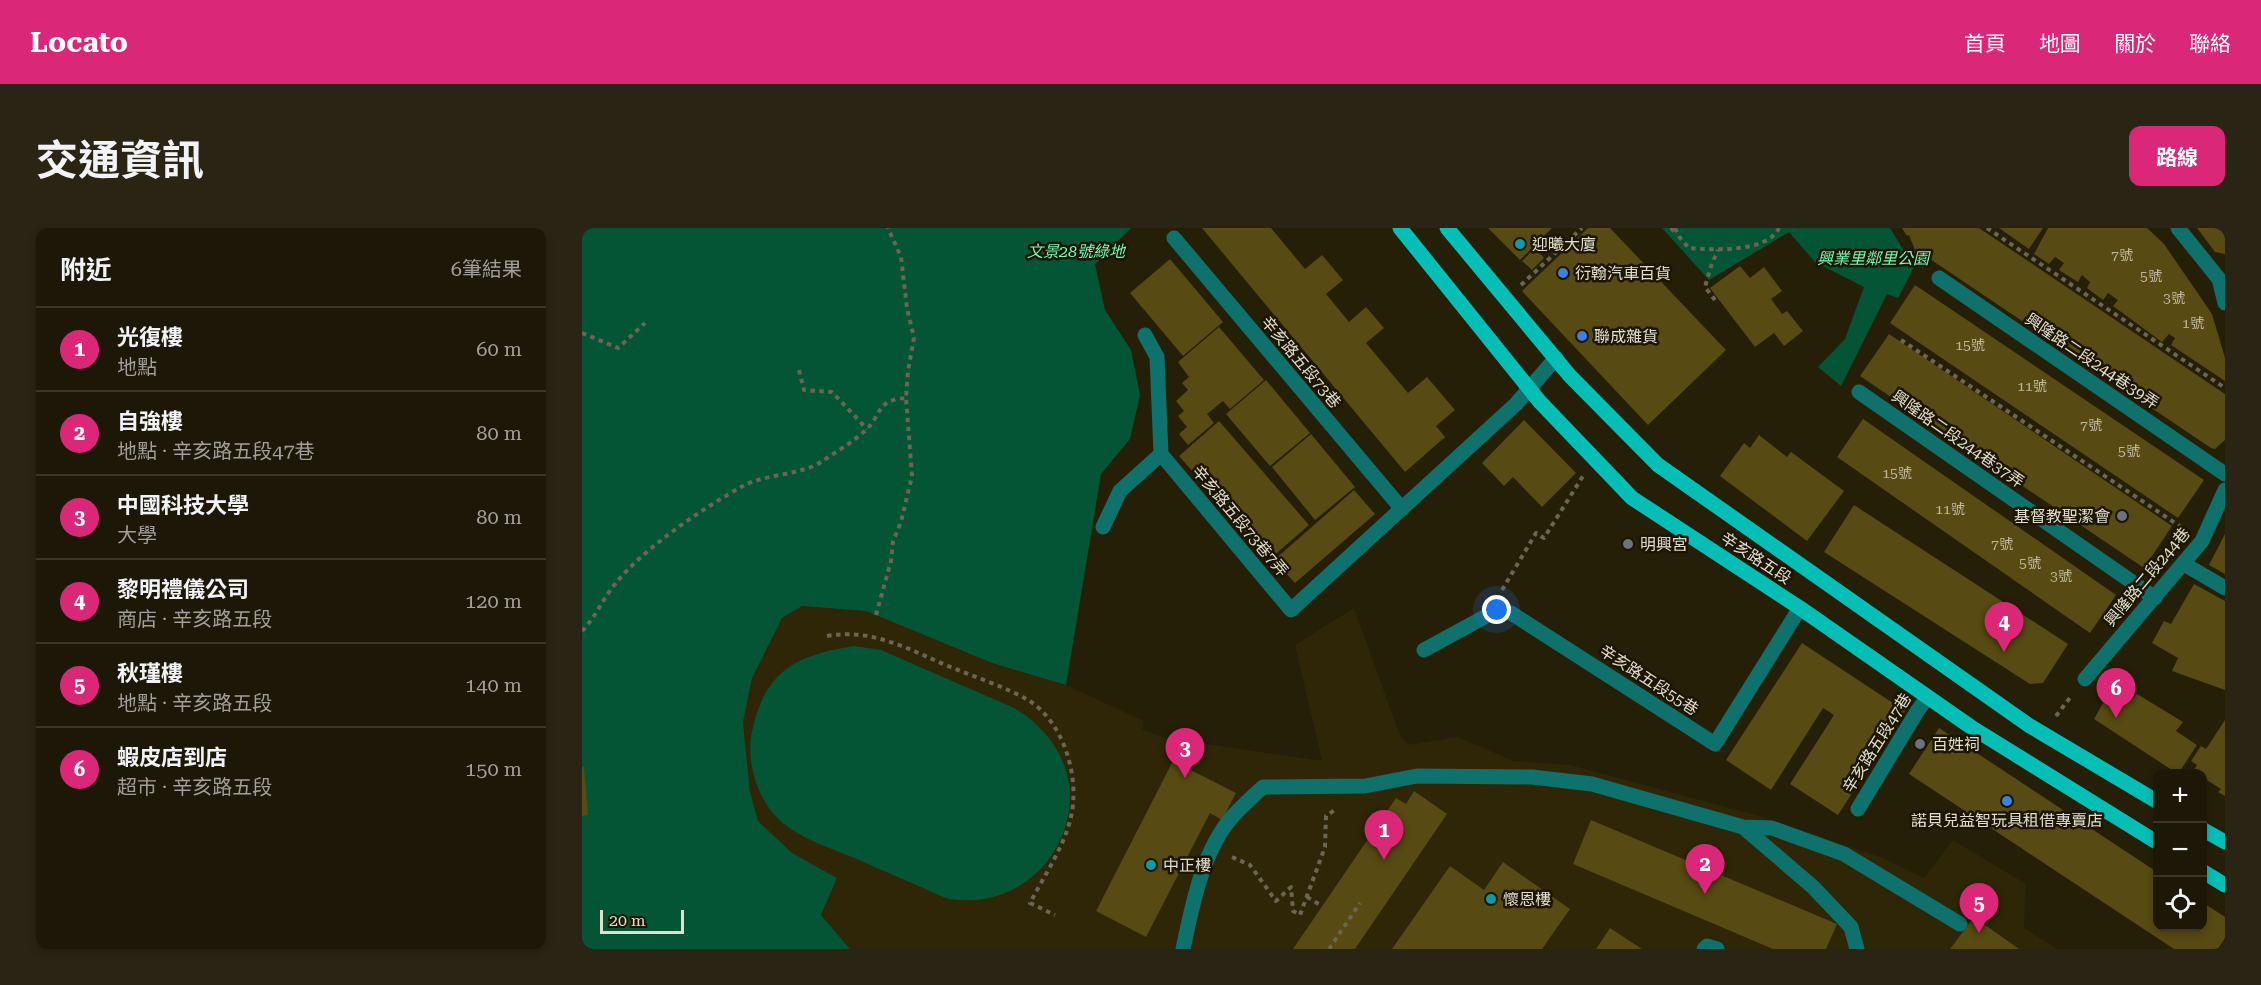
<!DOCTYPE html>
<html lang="zh-TW">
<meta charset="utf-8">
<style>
body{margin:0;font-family:"Roboto Serif","Noto Sans TC",serif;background:#292414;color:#f1f3f6}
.controls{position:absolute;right:18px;bottom:18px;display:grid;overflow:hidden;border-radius:12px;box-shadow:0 3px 9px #0003}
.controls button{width:54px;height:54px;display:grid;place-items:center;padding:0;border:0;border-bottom:2px solid #3a3628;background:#1c1706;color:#f1f3f6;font:30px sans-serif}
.scale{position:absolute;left:18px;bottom:15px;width:84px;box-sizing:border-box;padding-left:6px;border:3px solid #e1ddcf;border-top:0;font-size:16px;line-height:21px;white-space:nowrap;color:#e1ddcf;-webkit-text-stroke:4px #1b1501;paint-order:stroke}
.you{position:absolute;left:915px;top:382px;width:21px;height:21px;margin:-15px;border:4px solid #fff;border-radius:50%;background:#1a73e8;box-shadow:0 0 0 9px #1a73e833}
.badge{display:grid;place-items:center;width:39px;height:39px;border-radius:50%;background:#db2777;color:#fff;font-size:20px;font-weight:700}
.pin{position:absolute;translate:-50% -50px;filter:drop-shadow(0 2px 3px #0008)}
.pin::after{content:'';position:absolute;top:32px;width:21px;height:18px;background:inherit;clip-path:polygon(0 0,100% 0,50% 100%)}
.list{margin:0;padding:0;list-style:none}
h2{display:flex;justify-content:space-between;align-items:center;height:78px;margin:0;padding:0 24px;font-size:26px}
h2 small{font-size:20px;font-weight:400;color:#a09f9b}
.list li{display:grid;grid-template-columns:39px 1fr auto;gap:18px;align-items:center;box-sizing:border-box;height:84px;padding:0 24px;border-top:2px solid #3a3628}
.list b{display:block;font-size:22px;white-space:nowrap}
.list p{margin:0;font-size:20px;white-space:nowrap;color:#a09f9b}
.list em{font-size:20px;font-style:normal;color:#a09f9b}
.icon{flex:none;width:33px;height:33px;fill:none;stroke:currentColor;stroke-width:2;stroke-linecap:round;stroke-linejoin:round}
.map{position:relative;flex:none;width:1643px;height:721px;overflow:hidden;border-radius:12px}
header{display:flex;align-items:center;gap:36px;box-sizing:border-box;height:84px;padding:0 30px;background:#db2777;color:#fff}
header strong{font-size:28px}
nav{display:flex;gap:33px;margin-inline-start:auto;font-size:21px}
.intro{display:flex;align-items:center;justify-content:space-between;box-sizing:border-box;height:144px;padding:0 36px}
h1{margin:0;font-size:42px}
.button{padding:15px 27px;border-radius:12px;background:#db2777;color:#fff;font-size:21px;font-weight:700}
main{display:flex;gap:36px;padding:0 36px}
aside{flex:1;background:#1c1706;border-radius:12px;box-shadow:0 3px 9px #0003}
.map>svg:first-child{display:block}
.built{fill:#2e2607}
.green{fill:#045535}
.building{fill:#574a12}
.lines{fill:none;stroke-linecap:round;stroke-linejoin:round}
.path{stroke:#6b6653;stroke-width:4;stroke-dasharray:4.5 4.5;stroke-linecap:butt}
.minor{stroke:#0e716c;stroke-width:15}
.major{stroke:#05beb6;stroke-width:15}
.culture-dot{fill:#0f9aa8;stroke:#1b1501;stroke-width:2}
.shop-dot{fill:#3f7fe0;stroke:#1b1501;stroke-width:2}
.worship-dot{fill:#6b7280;stroke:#1b1501;stroke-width:2}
.labels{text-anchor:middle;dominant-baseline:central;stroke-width:5;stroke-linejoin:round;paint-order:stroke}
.number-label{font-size:14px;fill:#beb8a0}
.poi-label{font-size:16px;fill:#e1ddcf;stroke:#1b1501;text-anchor:start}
.park-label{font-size:16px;font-style:italic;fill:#74fbb8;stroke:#1b1501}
.street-label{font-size:16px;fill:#e1ddcf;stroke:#1b1501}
</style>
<header>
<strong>Locato</strong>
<nav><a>首頁</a><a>地圖</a><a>關於</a><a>聯絡</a></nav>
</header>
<div class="intro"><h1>交通資訊</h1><a class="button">路線</a></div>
<main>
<aside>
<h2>附近<small>6筆結果</small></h2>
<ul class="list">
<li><span class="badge">1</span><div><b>光復樓</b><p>地點</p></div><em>60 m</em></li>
<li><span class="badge">2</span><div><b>自強樓</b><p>地點 · 辛亥路五段47巷</p></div><em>80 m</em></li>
<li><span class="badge">3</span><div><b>中國科技大學</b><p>大學</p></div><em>80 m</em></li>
<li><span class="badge">4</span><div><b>黎明禮儀公司</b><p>商店 · 辛亥路五段</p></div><em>120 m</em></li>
<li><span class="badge">5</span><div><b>秋瑾樓</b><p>地點 · 辛亥路五段</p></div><em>140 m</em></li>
<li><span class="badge">6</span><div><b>蝦皮店到店</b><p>超市 · 辛亥路五段</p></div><em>150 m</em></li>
</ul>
</aside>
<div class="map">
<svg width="1643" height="721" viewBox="0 0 1643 721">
<rect width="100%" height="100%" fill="#251f08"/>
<path class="built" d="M220 378 284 383 410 435 484 457 562 493 560 501 599 516 604 513 740 533 713 417 772 380 817 505 825 517 875 509 932 533 988 537 1174 587 1301 630 1342 650 1371 612 1444 656 1442 700 1475 721H268L239 687 255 650 209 625 176 593 168 564 161 494 170 450 200 390Z"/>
<path class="green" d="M0 0H549L513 36 523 82 549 122 558 167 548 211 519 246 484 457 410 435 284 383 220 378 200 390 170 450 161 494 168 564 176 593 210 625 255 650 239 687 268 721H0Z
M1080 0H1308L1332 39 1316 70 1305 66 1259 158 1236 139 1263 111 1282 59 1233 34 1207 4 1127 52Z
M272 418 299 422 432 480C465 499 489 532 488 572 485 634 431 681 368 671 359 669 348 663 339 659 318 650 297 641 277 632 247 619 206 608 187 580 171 557 164 526 171 499 185 440 217 427 272 418Z"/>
<path class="building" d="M620 0H689L723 41 740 27 761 52 744 66 767 94 784 79 802 100 784 115 826 165 845 149 873 182 854 198 863 209 823 244Z
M906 0H970L938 32Z
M1006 0H1028L1144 122 1066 197 940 63Z
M1320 0H1397L1643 166V212L1633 221 1629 220 1345 29 1341 40 1328 30 1333 22 1327 7 1325 8Z
M1417 0H1461L1447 21Z
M1466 0H1565L1582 16 1630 86 1643 130V153L1589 117 1593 110 1587 106 1580 114 1531 78 1536 72 1526 65 1521 72 1505 60 1508 54 1500 47 1496 54 1477 42 1482 35 1473 29 1467 36 1452 26Z
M1615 0H1643V26L1633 24Z
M953 20 962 30 950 42 940 33Z
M588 31 641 94 601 128 548 65Z
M1158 38 1168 50 1182 39 1200 63 1189 71 1200 86 1205 83 1221 103 1202 118 1192 105 1173 119 1128 60Z
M1333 57 1622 252 1596 290 1308 95Z
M637 99 682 152 648 181 641 173 625 186 632 195 606 217 597 206 605 199 596 188 602 183 594 173 606 162 600 155 607 149 596 134Z
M1307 106 1590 298 1562 340 1278 148Z
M684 152 728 205 688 238 644 186Z
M1281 191 1534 367 1508 405 1255 229Z
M942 192 994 245 960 279 931 249 922 258 900 235Z
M637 193 727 297 688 331 597 228Z
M729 206 773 259 733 292 690 239Z
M1177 207 1205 229 1209 224 1262 263 1225 313 1138 248 1162 215 1168 220Z
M772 262 793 286 713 355 692 332Z
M1272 277 1486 416 1461 455 1448 456 1242 324Z
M1643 306V346L1627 337Z
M1612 356 1643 373V462L1590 443 1596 430 1570 415 1582 393 1589 396Z
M1220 415 1323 483 1256 587 1208 556 1252 487 1241 480 1189 562 1144 532Z
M1529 461 1534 465 1536 462 1551 471 1555 466 1601 494 1594 503 1615 517 1596 546 1512 491Z
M1643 492V568L1636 564 1639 561 1620 549V546L1611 543 1615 537 1609 533 1619 518 1624 521Z
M1357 500 1575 644V699H1620V674L1643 689V710L1636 721H1592L1327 546Z
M591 533 654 565 640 592 628 585 564 709 514 683Z
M0 539H2L6 587 0 588Z
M832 563 865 586 773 721H711L814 570 824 576Z
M1009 592 1255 696 1244 721H1191L991 636Z
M921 634 988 681 960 721H810L868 638 902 662Z
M1392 689 1437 721H1368Z
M1028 700 1060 721H1014Z"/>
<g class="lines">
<path class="path" d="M1089 0 1095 7
M1093 0 1098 10 1107 20C1131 22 1185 25 1197 0
M1405 0 1643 160
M939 57 1000 0
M1133 72 1123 59 1129 38 1136 22
M0 105 36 120 63 95
M1319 112 1602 301
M217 142 222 162 250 164 285 201
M920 362 954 305 962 310 1001 248
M294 387 309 333 311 313 319 294 330 248 324 170 326 143 332 110 325 80 319 29 306 0
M0 403C14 389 21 370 34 355 62 320 121 280 161 258 182 246 220 247 239 234 254 224 271 214 284 202 301 185 294 172 324 170
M245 408C290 400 326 421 366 438 390 448 424 459 446 472 482 494 498 549 489 589 482 619 462 648 448 675L473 687
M1474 488 1490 467
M650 629 668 637 694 673 709 659 711 683 718 687 743 619 744 588 754 581
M725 669 740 678
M747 721 778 675"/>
<path class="minor" d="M1596 0 1637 51 1643 75
M592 10 820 281
M1357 50 1643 246
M563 107 575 129 579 226 709 382 934 176 974 130
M1277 164 1573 370
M521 299 538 263 579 226
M1602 336 1643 360
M842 422 908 386 918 383 929 385 1133 516 1218 380
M1503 451 1620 313 1643 262
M1276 581 1336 482 1346 469
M1161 599 1190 600 1262 626 1378 696
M601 721C610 678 621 621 651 588 660 578 671 568 681 559L783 558 835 548 950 549 1010 556 1161 599 1231 659 1269 699 1275 721
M1122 721 1125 718 1135 721"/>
<path class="major" d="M818 0 958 174 1050 270 1218 380 1389 499 1576 615
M865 0 988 148 1076 237 1448 498 1576 574
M1620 601 1643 614
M1620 643 1643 657"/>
</g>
<g class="culture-dot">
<circle cx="938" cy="16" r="6"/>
<circle cx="569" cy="637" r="6"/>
<circle cx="909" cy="671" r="6"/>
</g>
<g class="shop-dot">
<circle cx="981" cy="45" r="6"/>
<circle cx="1000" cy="108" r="6"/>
<circle cx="1425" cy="573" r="6"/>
</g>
<g class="worship-dot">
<circle cx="1540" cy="288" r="6"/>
<circle cx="1046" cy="316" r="6"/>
<circle cx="1338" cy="516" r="6"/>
</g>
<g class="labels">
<g class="number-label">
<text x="1540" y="27">7號</text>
<text x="1569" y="48">5號</text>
<text x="1592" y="70">3號</text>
<text x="1611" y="95">1號</text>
<text x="1388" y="117">15號</text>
<text x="1450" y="158">11號</text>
<text x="1509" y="197">7號</text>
<text x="1547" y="223">5號</text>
<text x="1315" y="245">15號</text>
<text x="1368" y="281">11號</text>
<text x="1420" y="316">7號</text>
<text x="1448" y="335">5號</text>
<text x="1479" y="348">3號</text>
</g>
<g class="poi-label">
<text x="950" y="16">迎曦大廈</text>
<text x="993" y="45">衍翰汽車百貨</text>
<text x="1012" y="108">聯成雜貨</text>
<text x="1528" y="288" text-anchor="end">基督教聖潔會</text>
<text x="1058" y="316">明興宮</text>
<text x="1350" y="516">百姓祠</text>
<text x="1425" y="592" text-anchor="middle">諾貝兒益智玩具租借專賣店</text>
<text x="581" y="637">中正樓</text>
<text x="921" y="671">懷恩樓</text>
</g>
<g class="park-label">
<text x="494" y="23">文景28號綠地</text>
<text x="1291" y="30">興業里鄰里公園</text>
</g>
<g class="street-label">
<text transform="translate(1510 133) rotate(34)">興隆路二段244巷39弄</text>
<text transform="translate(719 134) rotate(50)">辛亥路五段73巷</text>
<text transform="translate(1376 211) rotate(35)">興隆路二段244巷37弄</text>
<text transform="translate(658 293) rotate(50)">辛亥路五段73巷7弄</text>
<text transform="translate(1174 330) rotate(33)">辛亥路五段</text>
<text transform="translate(1565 349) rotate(-50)">興隆路二段244巷</text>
<text transform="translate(1067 452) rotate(33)">辛亥路五段55巷</text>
<text transform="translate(1295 515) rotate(-58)">辛亥路五段47巷</text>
</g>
</g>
</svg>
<div class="controls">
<button>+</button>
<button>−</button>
<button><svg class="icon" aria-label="locate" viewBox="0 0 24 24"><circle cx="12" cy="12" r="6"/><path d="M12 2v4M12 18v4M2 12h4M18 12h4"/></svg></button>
</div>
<div class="scale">20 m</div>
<div class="you"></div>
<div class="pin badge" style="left:802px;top:632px">1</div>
<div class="pin badge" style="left:1123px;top:666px">2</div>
<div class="pin badge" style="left:603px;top:550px">3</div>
<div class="pin badge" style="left:1422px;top:424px">4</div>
<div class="pin badge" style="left:1397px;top:705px">5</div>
<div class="pin badge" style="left:1534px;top:490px">6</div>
</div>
</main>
